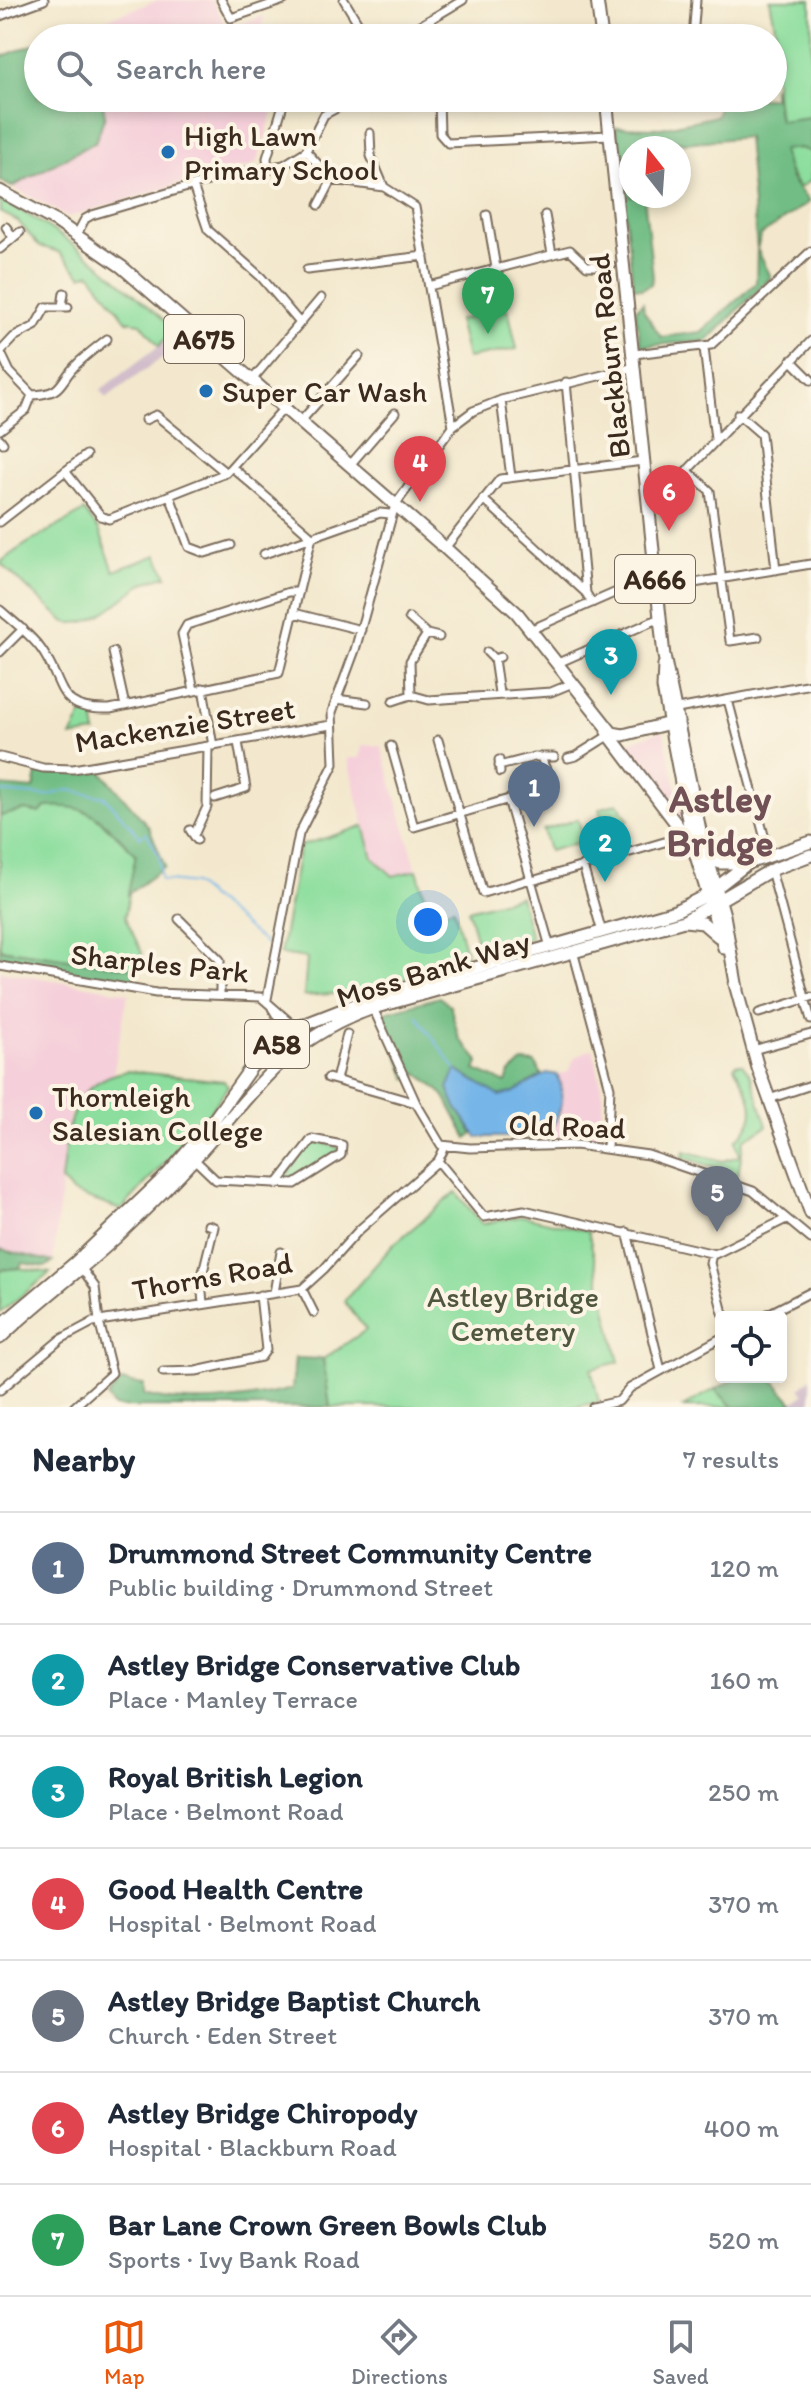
<!DOCTYPE html>
<meta charset="utf-8">
<style>
body{margin:0;font-family:Itim,sans-serif;background:#f2f2f3;color:#1f2937}
.controls{position:absolute;right:24px;bottom:24px;display:grid;overflow:hidden;border-radius:8px;box-shadow:0 4px 12px #0003}
.controls button{width:72px;height:72px;display:grid;place-items:center;padding:0;border:0;border-bottom:2px solid #e0e1e3;background:#fff;color:#1f2937;font:40px sans-serif}
.compass{position:absolute;left:619px;top:136px;width:72px;height:72px;border-radius:50%;background:#fff;box-shadow:0 4px 12px #0003;rotate:343deg}
.you{position:absolute;left:428px;top:922px;width:28px;height:28px;margin:-20px;border:6px solid #fff;border-radius:50%;background:#1a73e8;box-shadow:0 0 0 12px #1a73e833}
.badge{display:grid;place-items:center;width:52px;height:52px;border-radius:50%;background:#ea580c;color:#fff;font-size:26px;font-weight:700}
.pin{position:absolute;translate:-50% -66px;filter:drop-shadow(0 2px 4px #0008)}
.pin::after{content:'';position:absolute;top:42px;width:28px;height:24px;background:inherit;clip-path:polygon(0 0,100% 0,50% 100%)}
.list{margin:0;padding:0;list-style:none}
h2{display:flex;justify-content:space-between;align-items:center;height:104px;margin:0;padding:0 32px;font-size:34px}
h2 small{font-size:26px;font-weight:400;color:#747a83}
.list li{display:grid;grid-template-columns:52px 1fr auto;gap:24px;align-items:center;box-sizing:border-box;height:112px;padding:0 32px;border-top:2px solid #e0e1e3}
.list b{display:block;font-size:30px;white-space:nowrap}
.list p{margin:0;font-size:26px;white-space:nowrap;color:#747a83}
.list em{font-size:26px;font-style:normal;color:#747a83}
.icon{flex:none;width:44px;height:44px;fill:none;stroke:currentColor;stroke-width:2;stroke-linecap:round;stroke-linejoin:round}
.map{position:relative;flex:none;width:811px;height:1407px;overflow:hidden}
.search{position:absolute;background:#fff;box-shadow:0 4px 12px #0003;left:24px;right:24px;top:24px;height:88px;display:flex;align-items:center;gap:20px;box-sizing:border-box;padding:0 28px;border-radius:44px;color:#747a83;font-size:30px}
.sheet{height:888px;background:#fff}
nav{display:flex;justify-content:space-around;align-items:center;box-sizing:border-box;height:112px;border-top:2px solid #e0e1e3;background:#fff;font-size:22px;color:#747a83}
nav a{display:grid;justify-items:center;gap:4px}
nav .on{color:#ea580c}
.map>svg:first-child{display:block}
.built{fill:#f5cfda}
.industrial{fill:#d1bdcb}
.green{fill:#8cde9e;stroke:#64845e;stroke-width:2}
.forest{fill:#71bd85;stroke:#567452;stroke-width:2}
.water{fill:#74b5e8;stroke:#587083;stroke-width:2}
.lines{fill:none;stroke-linecap:round;stroke-linejoin:round}
.stream{stroke:#74b5e8;stroke-width:2}
.minor-casing{stroke:#7b6c5b;stroke-width:11}
.primary-casing{stroke:#7b6c5b;stroke-width:15}
.trunk-casing{stroke:#7b6c5b;stroke-width:15}
.minor{stroke:#fff;stroke-width:7}
.primary{stroke:#fff;stroke-width:11}
.trunk{stroke:#fff;stroke-width:11}
.poi-dot{fill:#1f6fb2;stroke:#fcf5e5;stroke-width:3}
.labels{text-anchor:middle;dominant-baseline:central;stroke-width:8;stroke-linejoin:round;paint-order:stroke}
.shield{fill:#fcf5e5;stroke:#75675a;stroke-width:2}
.shield-label{font-size:28px;font-weight:bold;fill:#3b2a1e}
.poi-label{font-size:30px;fill:#3b2a1e;stroke:#fcf5e5;text-anchor:start}
.street-label{font-size:30px;fill:#3b2a1e;stroke:#fcf5e5}
.park-label{font-size:30px;fill:#4f573e;stroke:#fcf5e5}
.district-label{font-size:38px;font-weight:bold;fill:#715056;stroke:#fcf5e5}
</style>
<div class="map">
<svg width="811" height="1407" viewBox="0 0 811 1407">
<rect width="100%" height="100%" fill="#fcf5e5"/>
<filter id="ink" filterUnits="userSpaceOnUse"><feTurbulence type="fractalNoise" baseFrequency=".0125" numOctaves="2"/><feDisplacementMap in="SourceGraphic" scale="16" xChannelSelector="R" yChannelSelector="G"/><feConvolveMatrix kernelMatrix="1 2 1 2 8 2 1 2 1" color-interpolation-filters="sRGB"/></filter>
<filter id="wash" filterUnits="userSpaceOnUse"><feTurbulence type="fractalNoise" baseFrequency=".006" numOctaves="4" result="noise"/><feDisplacementMap in="SourceGraphic" scale="32" xChannelSelector="R" yChannelSelector="G"/><feGaussianBlur stdDeviation="1.8" result="paint"/><feColorMatrix in="noise" values="0 0 0 0 0 0 0 0 0 0 0 0 0 0 0 0 0 1.4 0 .05"/><feComposite in="paint" operator="in"/></filter>
<g filter="url(#wash)">
<rect width="100%" height="100%" fill="#f3e8cd"/>
<path class="built" d="M159 0H212L227 28 264 16 261 38H93L92 24Z
M102 98H253L273 112 257 162 250 167 231 169 68 217 12 187 95 142 105 116Z
M663 730 684 823 624 744Z
M362 745 381 746 417 870 393 877 373 858 347 758H360Z
M0 971 128 993 113 1074 90 1087 73 1107 69 1118 53 1262 0 1249Z
M593 1048 603 1095 600 1132 591 1140 546 1137 560 1116 562 1087 557 1075 568 1072 575 1057Z"/>
<path class="industrial" d="M168 339 174 345 169 353 106 398 100 390Z
M811 1378V1407H786L804 1394 800 1388Z"/>
<path class="green" d="M770 0H811V117L779 121 773 64 781 58Z
M800 148 811 152V180L799 188 786 167 782 150Z
M0 200C67 232 119 280 174 329L159 346 141 323 127 321 90 273 82 276 59 252 39 246 18 221 0 212Z
M508 309 517 349 467 358 458 320Z
M84 511 99 530 114 571 157 555 167 576C160 578 150 580 143 584 120 598 96 629 65 622L0 563C25 541 56 529 84 511Z
M83 713 93 715 96 733 71 737Z
M618 803 629 821 604 828 599 809Z
M74 804 94 815 136 854 125 917 142 953 136 969 0 949V816L25 810 40 813 45 807Z
M578 819 584 841 549 851 543 830Z
M364 826 373 858 393 876 417 870 430 914 454 908 468 961 359 992 304 996 307 958 280 954 300 846Z
M520 896 531 938 480 952 468 910Z
M737 1064H742L751 1076 767 1126 744 1140 738 1175 683 1157 684 1151 723 1161 740 1156 736 1140C763 1117 751 1094 734 1067Z
M127 1071 224 1081 228 1086 203 1121 121 1210 73 1193 61 1181C68 1130 66 1083 127 1071Z
M317 1141 339 1148 338 1153 299 1180 285 1178 308 1144Z
M456 1192 482 1224 523 1216 588 1231 619 1362 591 1369 599 1402 574 1407H330L323 1359 366 1330 344 1301 394 1244Z
M19 1268 50 1273 0 1313V1270Z
M715 1389 733 1407H683Z"/>
<path class="forest" d="M92 24 93 38H53Z
M38 43V98H102L105 116 95 142 12 187 0 181V57Z
M773 86 779 121 811 117V152L800 148 782 150 791 179 809 202 761 235 757 249 771 277 707 341 641 346 635 310 643 302 644 311 661 337 701 332 756 283 757 249 747 137 684 143 664 137 652 139 646 148H631V196H644L653 277 651 284 642 289 633 287 616 127 661 128 716 116 723 98H773Z
M100 770 149 827 165 867 128 894 136 854C103 822 94 803 45 807L40 813 25 810 0 816V786L34 789 37 774Z
M0 949 136 969 131 983 0 961Z
M439 997 450 1005 459 1038 479 1061 475 1070 506 1083 509 1074 523 1062 535 1063 542 1075 514 1092 500 1096 456 1070V1107L474 1134 467 1138 444 1095 418 1073 407 1079 383 1016 385 1012Z
M0 1249 53 1262 45 1267 23 1263 19 1268 0 1270Z
M295 1358 323 1359 330 1407H114L107 1397 122 1381 144 1385V1395C186 1407 249 1400 292 1389Z
M740 1377H770L793 1402 786 1407H733L715 1389Z"/>
<path class="water" d="M456 1070 500 1096 514 1092 547 1073 557 1075C568 1099 559 1117 546 1137H477L456 1107 448 1088Z"/>
<g class="lines">
<path class="stream" d="M0 792 46 796 68 790 105 797 140 837 147 833 159 856 161 880 194 884 267 945
M417 1016 456 1070"/>
</g>
</g>
<g filter="url(#ink)">
<g class="lines">
<g class="minor-casing">
<path id="minor" d="M221 0 231 18 284 0
M344 0 367 38
M0 16 44 0
M399 38 463 0
M693 38 696 0
M439 98 440 134 448 143 609 135
M370 133 371 156 384 187
M306 151 332 180 384 187 415 207 453 426
M268 171 267 158 285 98
M193 186 208 230 261 277 300 323
M319 205 332 180
M487 215 496 268
M545 215 552 254
M6 227 13 237
M77 234 85 219 92 215 232 174 284 165 306 151 324 115 355 98
M0 249 20 232
M307 270 424 256
M429 286 570 250 587 266H611
M62 306 64 293
M704 348 715 439
M0 351 10 372 32 395 26 410 0 430
M1 351 14 337 35 326 46 307H68
M634 354 711 345 811 251
M791 360 811 380
M252 380 321 298
M566 382 586 593
M32 395C65 394 58 382 77 364 86 355 97 347 107 339
M501 400 511 477
M738 414 761 434 776 570
M145 420 156 415 226 473
M300 422 359 356
M0 439 3 443
M350 465 395 413
M233 468 312 537
M687 470 710 491 730 641 758 637
M65 471 101 516 109 519 226 473 284 408
M170 496 189 547 205 553 231 545
M483 499 586 593 592 603
M648 501 662 497 811 341
M0 522 86 455
M445 548 500 479 643 461
M264 554 380 513 390 514
M657 589 811 564
M0 610C14 622 30 634 41 649 66 684 54 711 110 709L279 673 312 537
M294 613 361 630
M409 618 427 634 439 637
M530 630 655 575
M0 652 23 629
M113 652 125 706
M487 652 494 659 500 657
M494 659 499 693
M558 663 660 618
M203 688 213 746
M194 690 182 634 187 625 289 592H299
M411 695 410 661 427 634
M336 699 367 703
M728 700 769 854
M393 701 411 695 429 700 551 692 573 683
M672 710 811 684
M438 740 483 893 531 879
M391 746 414 827 553 786 542 760
M0 757 43 768 73 769 331 725
M568 758 576 756 611 734
M499 760 500 772
M499 766 534 757H554
M215 798 246 788 238 742
M508 799 550 947
M190 830 197 840
M195 833 207 807 208 747
M583 866 602 932
M771 870 811 1020
M532 881 671 840
M179 919 220 960V993
M573 951 610 1088 607 1148
M0 966 156 993 261 997 308 1038
M267 999 299 834 334 764 332 712 355 650 395 505 453 426 473 411 501 400 635 367
M272 1008 296 1047
M373 1008 416 1103 441 1145 470 1148 576 1145 648 1155 753 1191 811 1239
M759 1013 811 997
M753 1050 811 1034
M328 1078 416 1103
M336 1080 347 1034
M769 1099 811 1085
M194 1159 216 1180 295 1184 341 1155 342 1145 312 1139 277 1184
M438 1161 484 1217 524 1210 715 1254 786 1219
M627 1232 661 1370
M712 1254 710 1263 724 1317
M302 1289 314 1313
M274 1293 281 1252
M203 1304 201 1280 214 1227 208 1225
M762 1317 811 1292
M163 1372 196 1371 261 1357 266 1350 260 1295
M0 1390 61 1339 93 1322 302 1289 324 1269 359 1230 438 1161 445 1147
M74 1407 112 1373 99 1321 95 1287 80 1266
M593 1407 619 1401 630 1388 721 1338"/>
</g>
<g class="primary-casing">
<path id="primary" d="M0 191 57 222 122 267 445 548 517 613 612 733 623 735 678 721
M607 732 693 846"/>
</g>
<g class="trunk-casing">
<path id="trunk" d="M597 0 602 38
M606 98 664 656 701 835 724 915 737 989
M664 665 663 688 693 846 724 948
M710 857 720 863H748
M685 921 703 923 718 936
M735 984 758 1068 811 1214
M0 1326 76 1262 168 1174 210 1125 252 1066 298 1027 380 995 675 911 707 895 748 863 811 842
M0 1338C40 1299 85 1268 125 1229 148 1207 172 1183 194 1159 255 1092 283 1040 373 1008L684 921 771 870 811 855"/>
</g>
<use href="#minor" class="minor"/>
<use href="#primary" class="primary"/>
<use href="#trunk" class="trunk"/>
</g>
</g>
<g class="poi-dot">
<circle cx="168" cy="152" r="8"/>
<circle cx="206" cy="391" r="8"/>
<circle cx="36" cy="1113" r="8"/>
</g>
<g class="labels">
<g class="shield">
<rect x="164" y="315" width="80" height="48" rx="6"/>
<rect x="615" y="555" width="80" height="48" rx="6"/>
<rect x="245" y="1020" width="64" height="48" rx="6"/>
</g>
<g class="shield-label">
<text x="204" y="339">A675</text>
<text x="655" y="579">A666</text>
<text x="277" y="1044">A58</text>
</g>
<g class="poi-label">
<text x="184" y="135">High Lawn<tspan x="184" dy="34">Primary School</tspan></text>
<text x="222" y="391">Super Car Wash</text>
<text x="52" y="1096">Thornleigh<tspan x="52" dy="34">Salesian College</tspan></text>
</g>
<g class="street-label">
<text transform="translate(609 356) rotate(-96)">Blackburn Road</text>
<text transform="translate(185 725) rotate(-9)">Mackenzie Street</text>
<text transform="translate(160 963) rotate(6)">Sharples Park</text>
<text transform="translate(433 969) rotate(-17)">Moss Bank Way</text>
<text transform="translate(567 1126) rotate(2)">Old Road</text>
<text transform="translate(212 1276) rotate(-10)">Thorns Road</text>
</g>
<g class="park-label">
<text x="513" y="1296">Astley Bridge<tspan x="513" dy="34">Cemetery</tspan></text>
</g>
<g class="district-label">
<text x="720" y="799">Astley<tspan x="720" dy="44">Bridge</tspan></text>
</g>
</g>
</svg>
<div class="controls">
<button><svg class="icon" aria-label="locate" viewBox="0 0 24 24"><circle cx="12" cy="12" r="6"/><path d="M12 2v4M12 18v4M2 12h4M18 12h4"/></svg></button>
</div>
<svg class="compass" viewBox="-18 -18 36 36"><path d="M0-13l5 13h-10z" fill="#e53935"/><path d="M0 13l5-13h-10z" fill="#747a83"/></svg>
<div class="you"></div>
<div class="pin badge" style="left:534px;top:827px;background:#5c6f8a">1</div>
<div class="pin badge" style="left:605px;top:882px;background:#0f9aa8">2</div>
<div class="pin badge" style="left:611px;top:695px;background:#0f9aa8">3</div>
<div class="pin badge" style="left:420px;top:502px;background:#e0444e">4</div>
<div class="pin badge" style="left:717px;top:1232px;background:#6b7280">5</div>
<div class="pin badge" style="left:669px;top:531px;background:#e0444e">6</div>
<div class="pin badge" style="left:488px;top:334px;background:#2e9e5b">7</div>
<div class="search"><svg class="icon" aria-label="search" viewBox="0 0 24 24"><circle cx="10" cy="10" r="6"/><path d="M15 15l6 6"/></svg>Search here</div>
</div>
<section class="sheet">
<h2>Nearby<small>7 results</small></h2>
<ul class="list">
<li><span class="badge" style="background:#5c6f8a">1</span><div><b>Drummond Street Community Centre</b><p>Public building · Drummond Street</p></div><em>120 m</em></li>
<li><span class="badge" style="background:#0f9aa8">2</span><div><b>Astley Bridge Conservative Club</b><p>Place · Manley Terrace</p></div><em>160 m</em></li>
<li><span class="badge" style="background:#0f9aa8">3</span><div><b>Royal British Legion</b><p>Place · Belmont Road</p></div><em>250 m</em></li>
<li><span class="badge" style="background:#e0444e">4</span><div><b>Good Health Centre</b><p>Hospital · Belmont Road</p></div><em>370 m</em></li>
<li><span class="badge" style="background:#6b7280">5</span><div><b>Astley Bridge Baptist Church</b><p>Church · Eden Street</p></div><em>370 m</em></li>
<li><span class="badge" style="background:#e0444e">6</span><div><b>Astley Bridge Chiropody</b><p>Hospital · Blackburn Road</p></div><em>400 m</em></li>
<li><span class="badge" style="background:#2e9e5b">7</span><div><b>Bar Lane Crown Green Bowls Club</b><p>Sports · Ivy Bank Road</p></div><em>520 m</em></li>
</ul>
</section>
<nav>
<a class="on"><svg class="icon" aria-label="map" viewBox="0 0 24 24"><path d="M3 6l6-2 6 2 6-2v14l-6 2-6-2-6 2zM9 4v14M15 6v14"/></svg>Map</a>
<a><svg class="icon" aria-label="directions" viewBox="0 0 24 24"><path d="M12 3l9 9-9 9-9-9zM9 14v-3h6M13 9l2 2-2 2"/></svg>Directions</a>
<a><svg class="icon" aria-label="saved" viewBox="0 0 24 24"><path d="M7 4h10v16l-5-4-5 4z"/></svg>Saved</a>
</nav>
